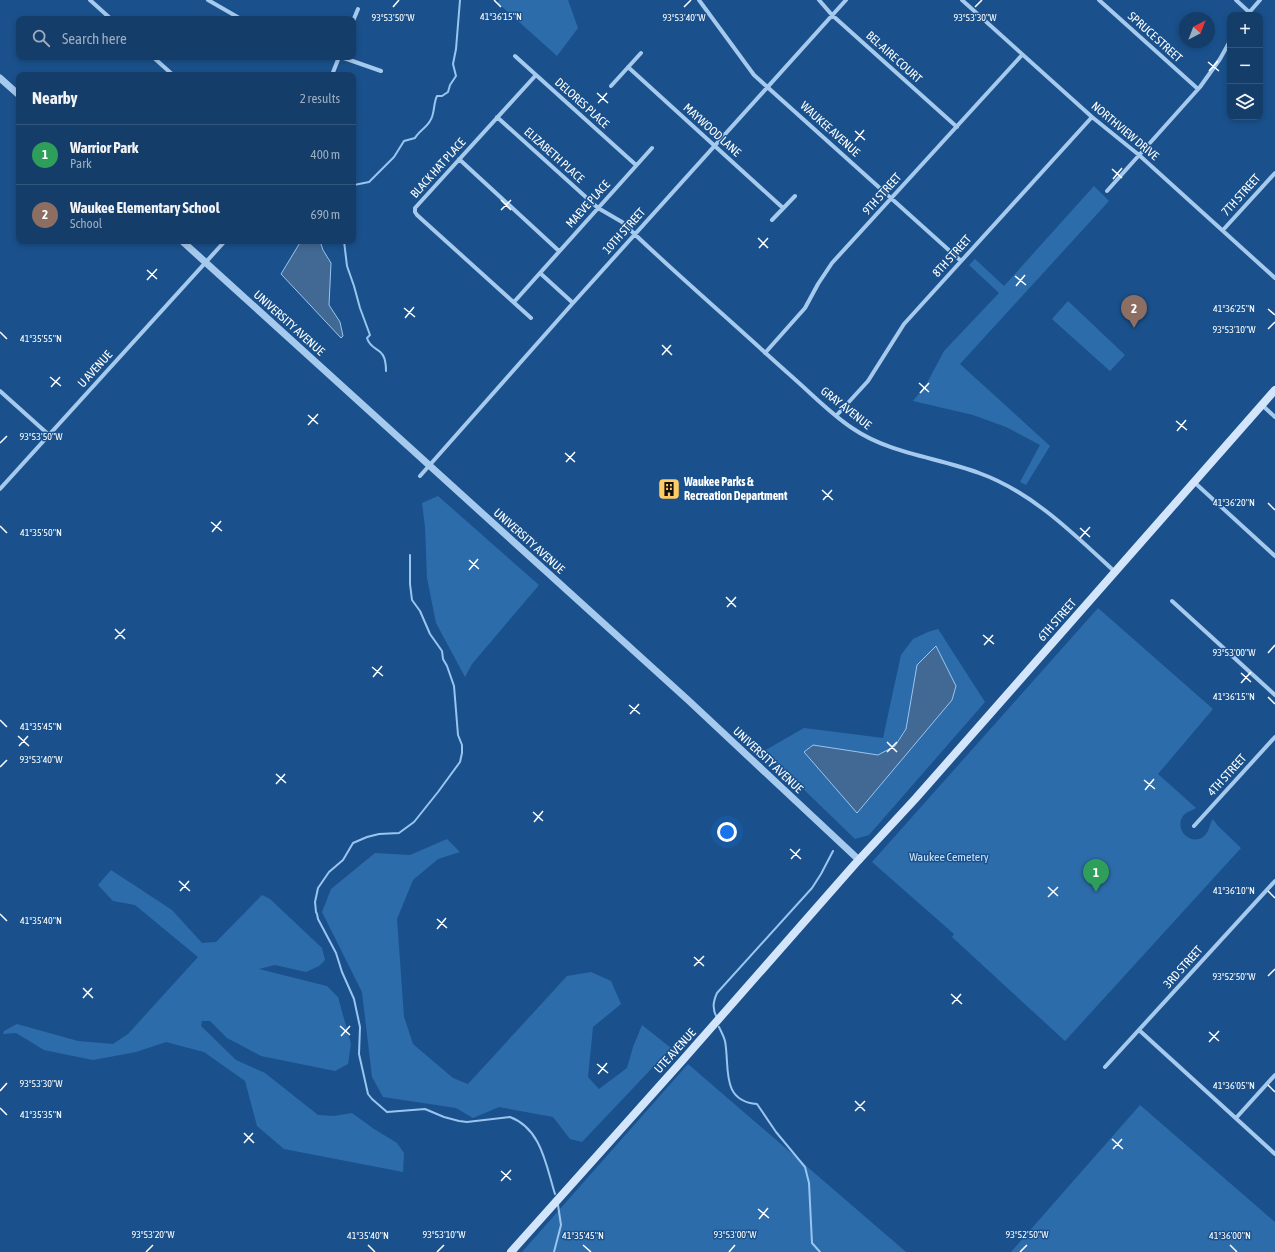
<!DOCTYPE html>
<meta charset="utf-8">
<style>
body{margin:0;font-family:"Asap Condensed",sans-serif;background:#1d446f;color:#f1f3f6}
.controls{position:absolute;right:12px;top:12px;display:grid;overflow:hidden;border-radius:8px;box-shadow:0 2px 6px #0003}
.controls button{width:36px;height:36px;display:grid;place-items:center;padding:0;border:0;border-bottom:1px solid #33567d;background:#143d69;color:#f1f3f6;font:20px sans-serif}
.compass{position:absolute;left:1179px;top:12px;width:36px;height:36px;border-radius:50%;background:#143d69;box-shadow:0 2px 6px #0003;rotate:42deg}
.you{position:absolute;left:727px;top:832px;width:14px;height:14px;margin:-10px;border:3px solid #fff;border-radius:50%;background:#1a73e8;box-shadow:0 0 0 6px #1a73e833}
.badge{display:grid;place-items:center;width:26px;height:26px;border-radius:50%;background:#90b9f0;color:#fff;font-size:13px;font-weight:700}
.pin{position:absolute;translate:-50% -33px;filter:drop-shadow(0 1px 2px #0008)}
.pin::after{content:'';position:absolute;top:21px;width:14px;height:12px;background:inherit;clip-path:polygon(0 0,100% 0,50% 100%)}
.list{margin:0;padding:0;list-style:none}
h2{display:flex;justify-content:space-between;align-items:center;height:52px;margin:0;padding:0 16px;font-size:17px}
h2 small{font-size:13px;font-weight:400;color:#9daec0}
.list li{display:grid;grid-template-columns:26px 1fr auto;gap:12px;align-items:center;box-sizing:border-box;height:60px;padding:0 16px;border-top:1px solid #33567d}
.list b{display:block;font-size:15px;white-space:nowrap}
.list p{margin:0;font-size:13px;white-space:nowrap;color:#9daec0}
.list em{font-size:13px;font-style:normal;color:#9daec0}
.icon{flex:none;width:22px;height:22px;fill:none;stroke:currentColor;stroke-width:2;stroke-linecap:round;stroke-linejoin:round}
.map{position:relative;flex:none;width:1275px;height:1252px;overflow:hidden}
.search{position:absolute;background:#143d69;box-shadow:0 2px 6px #0003;left:16px;top:16px;width:340px;height:44px;display:flex;align-items:center;gap:10px;box-sizing:border-box;padding:0 14px;border-radius:8px;color:#9daec0;font-size:15px}
.panel{position:absolute;background:#143d69;box-shadow:0 2px 6px #0003;left:16px;top:72px;width:340px;height:172px;border-radius:8px}
.map>svg:first-child{display:block}
.green{fill:#2d6cab}
.water{fill:#416994;stroke:#99c5f0}
.lines{fill:none;stroke-linecap:round;stroke-linejoin:round}
.stream{stroke:#99c5f0;stroke-width:2}
.minor{stroke:#a6caee;stroke-width:4}
.tertiary{stroke:#a6caee;stroke-width:7}
.secondary{stroke:#d3e5fa;stroke-width:8}
.ticks{fill:none;stroke:#fff;stroke-width:1.5}
.labels{text-anchor:middle;dominant-baseline:central;stroke-width:3;stroke-linejoin:round;paint-order:stroke}
.street-label{font-size:12px;fill:#fff;stroke:#1a518c}
.poi-label{font-size:12px;font-weight:bold;fill:#fff;stroke:#1a518c;text-anchor:start}
.park-label{font-size:12px;fill:#cce3fa;stroke:#1a518c}
.ticks-label{font-size:10px;text-anchor:middle;fill:#fff;stroke:#1a518c;stroke-width:3;stroke-linejoin:round;paint-order:stroke}
</style>
<div class="map">
<svg width="1275" height="1252" viewBox="0 0 1275 1252">
<rect width="100%" height="100%" fill="#1a518c"/>
<path class="green" d="M499 0H568L578 28 557 56 498 3Z
M1094 186 1109 201 960 364 1050 446 1026 485 1020 482 1040 445 1006 427 973 415 913 401 927 383 944 351 999 293 969 265 975 259 1004 286Z
M1068 301 1125 355 1110 371 1052 319Z
M438 496 539 585 472 664 465 677 436 623 427 578 425 527 422 503Z
M1098 608 1213 709 1158 774 1196 808C1192 811 1187 811 1183 816 1174 829 1190 846 1203 837 1210 832 1209 824 1213 819L1218 826 1241 848 1065 1041 952 937 954 934 872 862Z
M938 629 985 702 869 835 855 839 764 751 804 728 883 738 901 655 913 639 928 632Z
M447 839 460 852 438 859 413 880 397 919 404 1017 413 1044 453 1078 468 1084 567 976 591 972 611 981 621 1004 593 1027 588 1077 599 1089 627 1068 633 1047 642 1025 671 1048 582 1142 570 1139 553 1117 499 1107 473 1118 456 1108 383 1097 372 1077 362 992 322 912 331 889 375 853 410 855Z
M111 870 172 910 202 943 216 942 262 895 270 899 322 948 325 960 319 966 306 972 275 965 259 969 327 986 338 997 351 1044 348 1064 335 1071 261 1056 227 1038 210 1021H202L201 1026 236 1060 265 1073 318 1115 334 1116 352 1113 374 1129 397 1143 404 1153 403 1172 284 1149 257 1126 245 1081 204 1052 166 1042 136 1052 93 1060 44 1050 16 1033 3 1034 4 1031 17 1024 78 1041 113 1044 128 1034 198 957 135 905 113 901 98 885Z
M688 1064 906 1252H522Z
M1140 1105 1275 1222V1252H1011Z"/>
<path class="water" d="M301 241H320L323 250 331 263 329 305 340 322 343 336 341 338 281 274Z
M936 646 956 686 952 700 857 813 804 752 813 745 878 755 895 746 906 729 917 665Z"/>
<g class="lines">
<path class="stream" d="M353 188 354 185 369 182 394 157 404 141 415 138C419 131 426 128 430 121 435 114 433 104 437 96H442L448 92 450 85 456 76 453 64 456 49 460 0
M344 241 347 266 354 286 360 308 370 335 367 338C372 354 386 344 386 371
M410 555V584L412 600 420 611 430 634 442 651 443 659 447 666 454 686 458 735 462 745V753L460 762 438 792 414 822 399 833 379 834 367 837 353 843 343 860 329 872 318 888 315 902 316 912 317 914 318 919 336 953 342 972 354 999 360 1027 359 1054 368 1094 372 1099 387 1112 425 1109 444 1117 459 1121 467 1122 510 1117C542 1129 546 1166 555 1194
M717 1018C712 1009 713 1002 717 993L812 888 821 874 833 851
M719 1027C721 1031 724 1037 725 1041 730 1066 720 1101 757 1104L776 1132 805 1167 809 1183 812 1243 820 1252
M554 1252 561 1225 558 1205"/>
<path class="minor" d="M90 0 111 19
M208 0 241 19
M699 0 754 75 961 261
M819 0 832 15 957 127
M962 0 1092 117 1139 155 1275 278
M1099 0 1198 89
M1236 0 1249 12
M1247 15 1260 0
M353 21 358 9
M515 56 636 165
M153 57 173 75
M341 57 381 71
M628 67 783 208
M332 75 339 57
M611 86 641 53
M497 117 598 208 622 222C666 265 713 305 759 347 776 363 794 378 811 394 824 406 837 418 852 428 890 454 936 457 979 473 1032 492 1074 534 1115 572
M459 159 559 251
M1107 191 1200 87 1220 59 1230 41
M772 220 795 196
M1223 230 1275 173
M540 273 573 303
M514 302 652 148
M531 318 417 215 415 212V208L536 75
M765 353 805 308 818 284 832 263 1022 55
M0 391 49 435
M1262 405 1275 417
M836 416 868 381 904 324 1092 117
M420 476 573 303 846 0
M1194 482 1275 556
M0 489 225 241
M1172 601 1275 695
M1194 826 1275 737
M1139 1030 1275 1154
M1105 1067 1275 881
M1236 1118 1275 1075"/>
<path class="tertiary" d="M0 78 19 95
M182 241 688 700 859 860"/>
<path class="secondary" d="M511 1252 681 1062 855 864 916 798 1275 390"/>
</g>
<path class="ticks" d="M494 0 501 7M393 7 399 0M684 7 691 0M975 7 982 0M1208 62 1219 71M1209 71 1218 61M597 93 608 103M598 103 607 93M855 131 865 140M855 141 864 130M1112 169 1122 178M1113 179 1122 168M501 200 511 210M501 210 511 200M758 238 768 248M759 248 768 238M147 270 157 279M1015 276 1026 285M147 280 157 269M1016 286 1025 275M404 308 415 317M1268 309 1275 315M405 318 414 307M1268 329 1275 322M0 332 7 339M662 345 672 355M662 355 671 345M50 377 61 386M919 383 929 392M51 387 60 377M920 393 929 383M308 415 318 424M1176 421 1187 430M308 425 318 414M1177 431 1186 420M0 443 7 436M565 453 575 462M566 462 575 452M822 490 833 500M823 500 832 490M1268 503 1275 510M211 522 222 531M0 526 7 533M1080 528 1090 537M212 532 221 521M1080 538 1090 527M469 560 479 569M469 570 478 559M726 597 736 607M727 607 736 597M115 629 125 639M983 635 994 644M115 639 125 629M984 645 993 635M1268 653 1275 645M372 667 383 676M1241 673 1251 682M373 677 382 666M1241 683 1251 672M1268 697 1275 704M629 705 640 714M630 714 639 704M0 720 7 727M18 736 29 746M887 742 897 752M19 746 28 736M887 752 897 742M0 767 7 760M276 774 286 783M1144 780 1155 789M276 784 285 774M1145 790 1154 779M533 812 543 821M534 822 543 811M790 849 801 859M791 859 800 849M179 881 190 891M1048 887 1058 896M180 891 189 881M1268 891 1275 898M1048 897 1058 887M0 914 7 921M437 919 447 928M437 929 446 918M694 957 704 966M694 966 704 956M1268 976 1275 969M83 988 93 998M951 994 962 1004M83 998 92 988M952 1004 961 994M340 1026 350 1035M1209 1032 1219 1041M341 1036 350 1026M1209 1042 1219 1031M597 1064 608 1073M598 1074 607 1063M1268 1085 1275 1092M0 1091 7 1083M855 1101 865 1111M0 1108 7 1115M855 1111 865 1101M244 1133 254 1143M1112 1139 1123 1149M244 1143 253 1133M1113 1149 1122 1139M501 1171 511 1180M501 1181 511 1170M758 1209 769 1218M759 1219 768 1208M368 1245 375 1252M583 1245 591 1252M1230 1245 1237 1252M146 1252 153 1245M437 1252 444 1245M729 1252 735 1245M1020 1252 1027 1245"/>
<defs>
<g id="building-square" transform="scale(1.15)"><rect x="-9" y="-9" width="18" height="18" rx="4" fill="#ffcb62" stroke="#1a518c"/><path d="M-4-6H4V6H1V3H-1V6H-4ZM-2.5-4.3h1.7v1.8h-1.7ZM.8-4.3h1.7v1.8H.8ZM-2.5-1h1.7V.8h-1.7ZM.8-1h1.7V.8H.8Z" fill="#111"/></g>
</defs>
<g fill-rule="evenodd">
<use href="#building-square" x="669" y="489"/>
</g>
<g class="labels">
<g class="street-label">
<text transform="translate(1155 37) rotate(42)">SPRUCE STREET</text>
<text transform="translate(894 57) rotate(42)">BEL-AIRE COURT</text>
<text transform="translate(582 103) rotate(42)">DELORES PLACE</text>
<text transform="translate(830 129) rotate(42)">WAUKEE AVENUE</text>
<text transform="translate(712 130) rotate(42)">MAYWOOD LANE</text>
<text transform="translate(1125 131) rotate(40)">NORTHVIEW DRIVE</text>
<text transform="translate(554 155) rotate(42)">ELIZABETH PLACE</text>
<text transform="translate(438 168) rotate(-48)">BLACK HAT PLACE</text>
<text transform="translate(882 194) rotate(-48)">9TH STREET</text>
<text transform="translate(1241 195) rotate(-48)">7TH STREET</text>
<text transform="translate(588 204) rotate(-48)">MAEVE PLACE</text>
<text transform="translate(624 231) rotate(-48)">10TH STREET</text>
<text transform="translate(952 256) rotate(-48)">8TH STREET</text>
<text transform="translate(289 323) rotate(42)">UNIVERSITY AVENUE</text>
<text transform="translate(95 369) rotate(-48)">U AVENUE</text>
<text transform="translate(846 408) rotate(38)">GRAY AVENUE</text>
<text transform="translate(529 541) rotate(42)">UNIVERSITY AVENUE</text>
<text transform="translate(1057 620) rotate(-49)">6TH STREET</text>
<text transform="translate(768 760) rotate(43)">UNIVERSITY AVENUE</text>
<text transform="translate(1227 775) rotate(-48)">4TH STREET</text>
<text transform="translate(1183 967) rotate(-48)">3RD STREET</text>
<text transform="translate(675 1051) rotate(-48)">UTE AVENUE</text>
</g>
<g class="poi-label">
<text x="684" y="482">Waukee Parks &amp;<tspan x="684" dy="14">Recreation Department</tspan></text>
</g>
<g class="park-label">
<text x="949" y="857">Waukee Cemetery</text>
</g>
</g>
<g class="ticks-label">
<text x="501" y="20">41°36'15"N</text>
<text x="393" y="21">93°53'50"W</text>
<text x="684" y="21">93°53'40"W</text>
<text x="975" y="21">93°53'30"W</text>
<text x="1234" y="312">41°36'25"N</text>
<text x="1234" y="333">93°53'10"W</text>
<text x="41" y="342">41°35'55"N</text>
<text x="41" y="440">93°53'50"W</text>
<text x="1234" y="506">41°36'20"N</text>
<text x="41" y="536">41°35'50"N</text>
<text x="1234" y="656">93°53'00"W</text>
<text x="1234" y="700">41°36'15"N</text>
<text x="41" y="730">41°35'45"N</text>
<text x="41" y="763">93°53'40"W</text>
<text x="1234" y="894">41°36'10"N</text>
<text x="41" y="924">41°35'40"N</text>
<text x="1234" y="980">93°52'50"W</text>
<text x="41" y="1087">93°53'30"W</text>
<text x="1234" y="1089">41°36'05"N</text>
<text x="41" y="1118">41°35'35"N</text>
<text x="153" y="1238">93°53'20"W</text>
<text x="444" y="1238">93°53'10"W</text>
<text x="735" y="1238">93°53'00"W</text>
<text x="1027" y="1238">93°52'50"W</text>
<text x="368" y="1239">41°35'40"N</text>
<text x="583" y="1239">41°35'45"N</text>
<text x="1230" y="1239">41°36'00"N</text>
</g>
</svg>
<div class="controls">
<button>+</button>
<button>−</button>
<button><svg class="icon" aria-label="layers" viewBox="0 0 24 24"><path d="M12 4l9 5-9 5-9-5zM3 14l9 5 9-5"/></svg></button>
</div>
<svg class="compass" viewBox="-18 -18 36 36"><path d="M0-13l5 13h-10z" fill="#e53935"/><path d="M0 13l5-13h-10z" fill="#9daec0"/></svg>
<div class="you"></div>
<div class="pin badge" style="left:1096px;top:892px;background:#2e9e5b">1</div>
<div class="pin badge" style="left:1134px;top:328px;background:#8d6e63">2</div>
<div class="search"><svg class="icon" aria-label="search" viewBox="0 0 24 24"><circle cx="10" cy="10" r="6"/><path d="M15 15l6 6"/></svg>Search here</div>
<section class="panel">
<h2>Nearby<small>2 results</small></h2>
<ul class="list">
<li><span class="badge" style="background:#2e9e5b">1</span><div><b>Warrior Park</b><p>Park</p></div><em>400 m</em></li>
<li><span class="badge" style="background:#8d6e63">2</span><div><b>Waukee Elementary School</b><p>School</p></div><em>690 m</em></li>
</ul>
</section>
</div>
